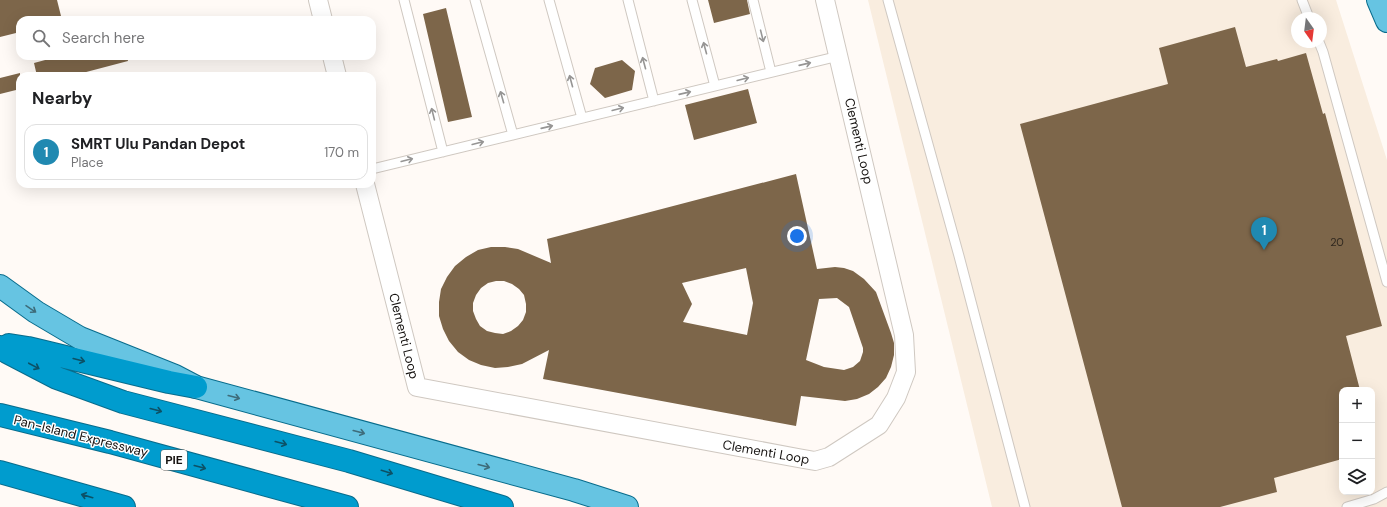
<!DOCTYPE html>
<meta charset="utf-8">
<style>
body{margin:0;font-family:"DM Sans",sans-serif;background:#f2f2f2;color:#202124}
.controls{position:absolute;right:12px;bottom:12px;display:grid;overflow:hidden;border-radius:8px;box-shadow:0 4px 16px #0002}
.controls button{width:36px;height:36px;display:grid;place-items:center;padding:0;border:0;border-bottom:1px solid #e0e0e0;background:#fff;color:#202124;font:20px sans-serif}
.compass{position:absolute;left:1291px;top:12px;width:36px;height:36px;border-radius:50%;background:#fff;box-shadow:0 4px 16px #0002;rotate:166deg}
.you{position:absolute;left:797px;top:236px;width:14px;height:14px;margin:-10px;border:3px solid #fff;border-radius:50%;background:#1a73e8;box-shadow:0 0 0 6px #1a73e833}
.badge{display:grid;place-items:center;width:26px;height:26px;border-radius:50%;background:#2089b1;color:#fff;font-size:13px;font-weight:700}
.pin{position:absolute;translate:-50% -33px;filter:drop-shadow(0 1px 2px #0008)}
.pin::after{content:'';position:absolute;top:21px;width:14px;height:12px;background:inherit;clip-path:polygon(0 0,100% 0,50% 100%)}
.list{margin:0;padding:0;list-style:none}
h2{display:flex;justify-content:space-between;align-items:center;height:52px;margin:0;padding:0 16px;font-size:17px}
h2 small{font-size:13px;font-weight:400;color:#757577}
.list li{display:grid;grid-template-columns:26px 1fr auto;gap:12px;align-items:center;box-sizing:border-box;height:56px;margin:0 8px 8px;padding:0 8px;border:1px solid #e0e0e0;border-radius:12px}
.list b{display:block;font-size:15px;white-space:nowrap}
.list p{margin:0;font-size:13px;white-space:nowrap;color:#757577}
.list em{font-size:13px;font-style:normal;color:#757577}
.icon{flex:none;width:22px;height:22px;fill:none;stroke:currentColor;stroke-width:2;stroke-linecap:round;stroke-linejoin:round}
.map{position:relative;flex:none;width:1387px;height:507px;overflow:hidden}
.search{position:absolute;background:#fff;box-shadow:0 4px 16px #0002;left:16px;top:16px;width:360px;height:44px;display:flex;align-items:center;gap:10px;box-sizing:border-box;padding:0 14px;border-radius:12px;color:#757577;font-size:15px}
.panel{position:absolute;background:#fff;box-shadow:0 4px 16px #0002;left:16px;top:72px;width:360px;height:116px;border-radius:12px}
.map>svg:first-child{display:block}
.built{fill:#f9eddf;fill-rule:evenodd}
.building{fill:#7d664a;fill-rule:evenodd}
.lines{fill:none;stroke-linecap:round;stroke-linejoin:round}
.service-casing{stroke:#cfc8c1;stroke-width:11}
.minor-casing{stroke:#cfc8c1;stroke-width:20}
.primary-casing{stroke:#086c8c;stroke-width:24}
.motorway-casing{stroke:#086c8c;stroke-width:24}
.service{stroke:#fff;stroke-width:9}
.minor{stroke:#fff;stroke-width:18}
.primary{stroke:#66c4e2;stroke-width:22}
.motorway{stroke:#009cce;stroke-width:22}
.oneway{stroke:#969594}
.oneway2{stroke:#3e6c7a}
.oneway3{stroke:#0c5166}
.labels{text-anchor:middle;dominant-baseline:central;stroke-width:3;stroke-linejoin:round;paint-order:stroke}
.number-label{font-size:11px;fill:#30281f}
.shield{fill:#fff;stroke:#5c5a58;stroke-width:1}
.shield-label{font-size:12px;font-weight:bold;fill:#161311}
.street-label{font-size:13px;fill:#161311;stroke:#fff}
</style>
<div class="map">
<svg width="1387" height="507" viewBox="0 0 1387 507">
<rect width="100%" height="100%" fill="#fffaf6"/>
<path class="built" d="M868 0H1336L1387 160V507H992ZM1297 18H1321V42H1297ZM1342 390H1372V492H1342Z"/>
<path class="building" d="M0 0H57L62 20H20V32L0 37Z
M708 0H747L750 14 714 23Z
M446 8 472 117 448 122 423 14Z
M1235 27 1246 67 1277 59 1278 61 1306 53 1323 114 1325 113 1382 326 1346 336 1360 390H1342V459L1274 478 1277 492 1220 507H1122L1020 124 1168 84 1159 48Z
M60 56H127L128 61 71 76H37L34 63Z
M622 60 635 71 632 90 605 98 590 84 595 68Z
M20 73V89L0 94V78Z
M748 89 757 123 694 140 685 105Z
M796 174 817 269 835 267 844 268 853 271 864 279 876 292 891 333 894 343V355L891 367 886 378 878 387 869 394 857 399 845 401 801 396 796 426 543 379 549 350 522 364 508 367 495 368 481 365 469 360 458 352 449 341 443 329 439 316V302L441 289 447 277 455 266 466 257 478 250 491 247H505L518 249 551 263 547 239ZM746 268 753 303 747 335 683 322 692 304 682 283ZM496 281H504L512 284 519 289 524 295 526 304V312L523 320 518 326 511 331 503 334 495 333 487 331 480 326 476 319 473 311V303L476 295 481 288 488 283ZM837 298 849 307 863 348V352L860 361 853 367 844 370 824 367 806 360 819 299Z"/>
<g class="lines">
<g class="service-casing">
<path id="service" d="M404 0 443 152
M475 0 513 135
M549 0 582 118
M628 0 654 101
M692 0 715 86
M753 0 771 72
M888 0 959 256 1025 507
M1302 0 1309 18
M1319 42 1323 52 1387 282
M372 169 839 56
M1347 507 1374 499 1387 492"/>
</g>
<g class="minor-casing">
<path id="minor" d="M318 0 323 20
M332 56 337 76
M365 184 417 387 798 458 815 461 829 457 879 425 896 398 906 372 904 335 825 0"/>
</g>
<g class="primary-casing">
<path id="primary" d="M1378 0 1387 21
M0 286 36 312 80 338 175 376 196 387 574 490 627 507"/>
</g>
<g class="motorway-casing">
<path id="motorway" d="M9 345 28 348 169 382 196 387
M0 347 7 352 57 378 123 402 349 461 502 507
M0 415 110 442 347 507
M0 472 124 507"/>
</g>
<use href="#service" class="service"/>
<use href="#minor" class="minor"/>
<use href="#primary" class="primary"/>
<use href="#motorway" class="motorway"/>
</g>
<defs><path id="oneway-shaft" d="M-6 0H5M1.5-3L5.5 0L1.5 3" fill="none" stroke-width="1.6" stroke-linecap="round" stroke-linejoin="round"/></defs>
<g class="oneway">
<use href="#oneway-shaft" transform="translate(762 36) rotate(76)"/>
<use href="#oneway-shaft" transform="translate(705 48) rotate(-105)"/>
<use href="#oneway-shaft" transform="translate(644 63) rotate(-105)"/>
<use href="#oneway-shaft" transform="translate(805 64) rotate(-13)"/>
<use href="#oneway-shaft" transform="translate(743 79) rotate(-14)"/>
<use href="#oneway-shaft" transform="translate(571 81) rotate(-105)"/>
<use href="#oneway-shaft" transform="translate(685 93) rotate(-13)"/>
<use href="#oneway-shaft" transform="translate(502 97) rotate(-106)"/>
<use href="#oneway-shaft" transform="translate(618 109) rotate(-14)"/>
<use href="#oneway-shaft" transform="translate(433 114) rotate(-104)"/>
<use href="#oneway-shaft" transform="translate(547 127) rotate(-13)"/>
<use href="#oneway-shaft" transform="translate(478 143) rotate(-14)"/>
<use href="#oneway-shaft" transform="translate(407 160) rotate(-14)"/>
</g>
<g class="oneway2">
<use href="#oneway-shaft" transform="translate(31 309) rotate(34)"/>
<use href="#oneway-shaft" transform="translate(234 397) rotate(15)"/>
<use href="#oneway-shaft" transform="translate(359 432) rotate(15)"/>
<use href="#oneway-shaft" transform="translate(484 466) rotate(15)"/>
</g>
<g class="oneway3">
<use href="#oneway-shaft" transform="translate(79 360) rotate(14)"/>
<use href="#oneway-shaft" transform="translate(34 366) rotate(28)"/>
<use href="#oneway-shaft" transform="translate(156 410) rotate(15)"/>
<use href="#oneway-shaft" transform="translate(281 443) rotate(15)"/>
<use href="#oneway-shaft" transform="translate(200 467) rotate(15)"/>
<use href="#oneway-shaft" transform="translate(387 472) rotate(17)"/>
<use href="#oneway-shaft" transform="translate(87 496) rotate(-164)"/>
</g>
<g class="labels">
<g class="number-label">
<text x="1337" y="242">20</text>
</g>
<rect class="shield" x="161" y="450" width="26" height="20" rx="3"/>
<g class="shield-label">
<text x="174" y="460">PIE</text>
</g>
<g class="street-label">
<text transform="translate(859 141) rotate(77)">Clementi Loop</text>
<text transform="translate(404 336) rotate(76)">Clementi Loop</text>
<text transform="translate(81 436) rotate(14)">Pan-Island Expressway</text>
<text transform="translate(766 452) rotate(10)">Clementi Loop</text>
</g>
</g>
</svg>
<div class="controls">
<button>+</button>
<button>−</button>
<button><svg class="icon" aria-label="layers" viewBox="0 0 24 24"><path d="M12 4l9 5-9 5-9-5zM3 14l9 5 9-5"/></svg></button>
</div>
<svg class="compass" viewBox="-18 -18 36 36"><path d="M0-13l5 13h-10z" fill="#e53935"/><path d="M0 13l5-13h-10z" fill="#757577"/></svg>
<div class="you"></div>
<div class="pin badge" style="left:1264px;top:250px">1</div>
<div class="search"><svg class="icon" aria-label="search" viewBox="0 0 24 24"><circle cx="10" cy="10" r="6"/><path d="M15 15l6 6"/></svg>Search here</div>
<section class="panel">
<h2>Nearby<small></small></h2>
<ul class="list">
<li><span class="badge">1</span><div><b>SMRT Ulu Pandan Depot</b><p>Place</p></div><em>170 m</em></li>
</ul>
</section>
</div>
